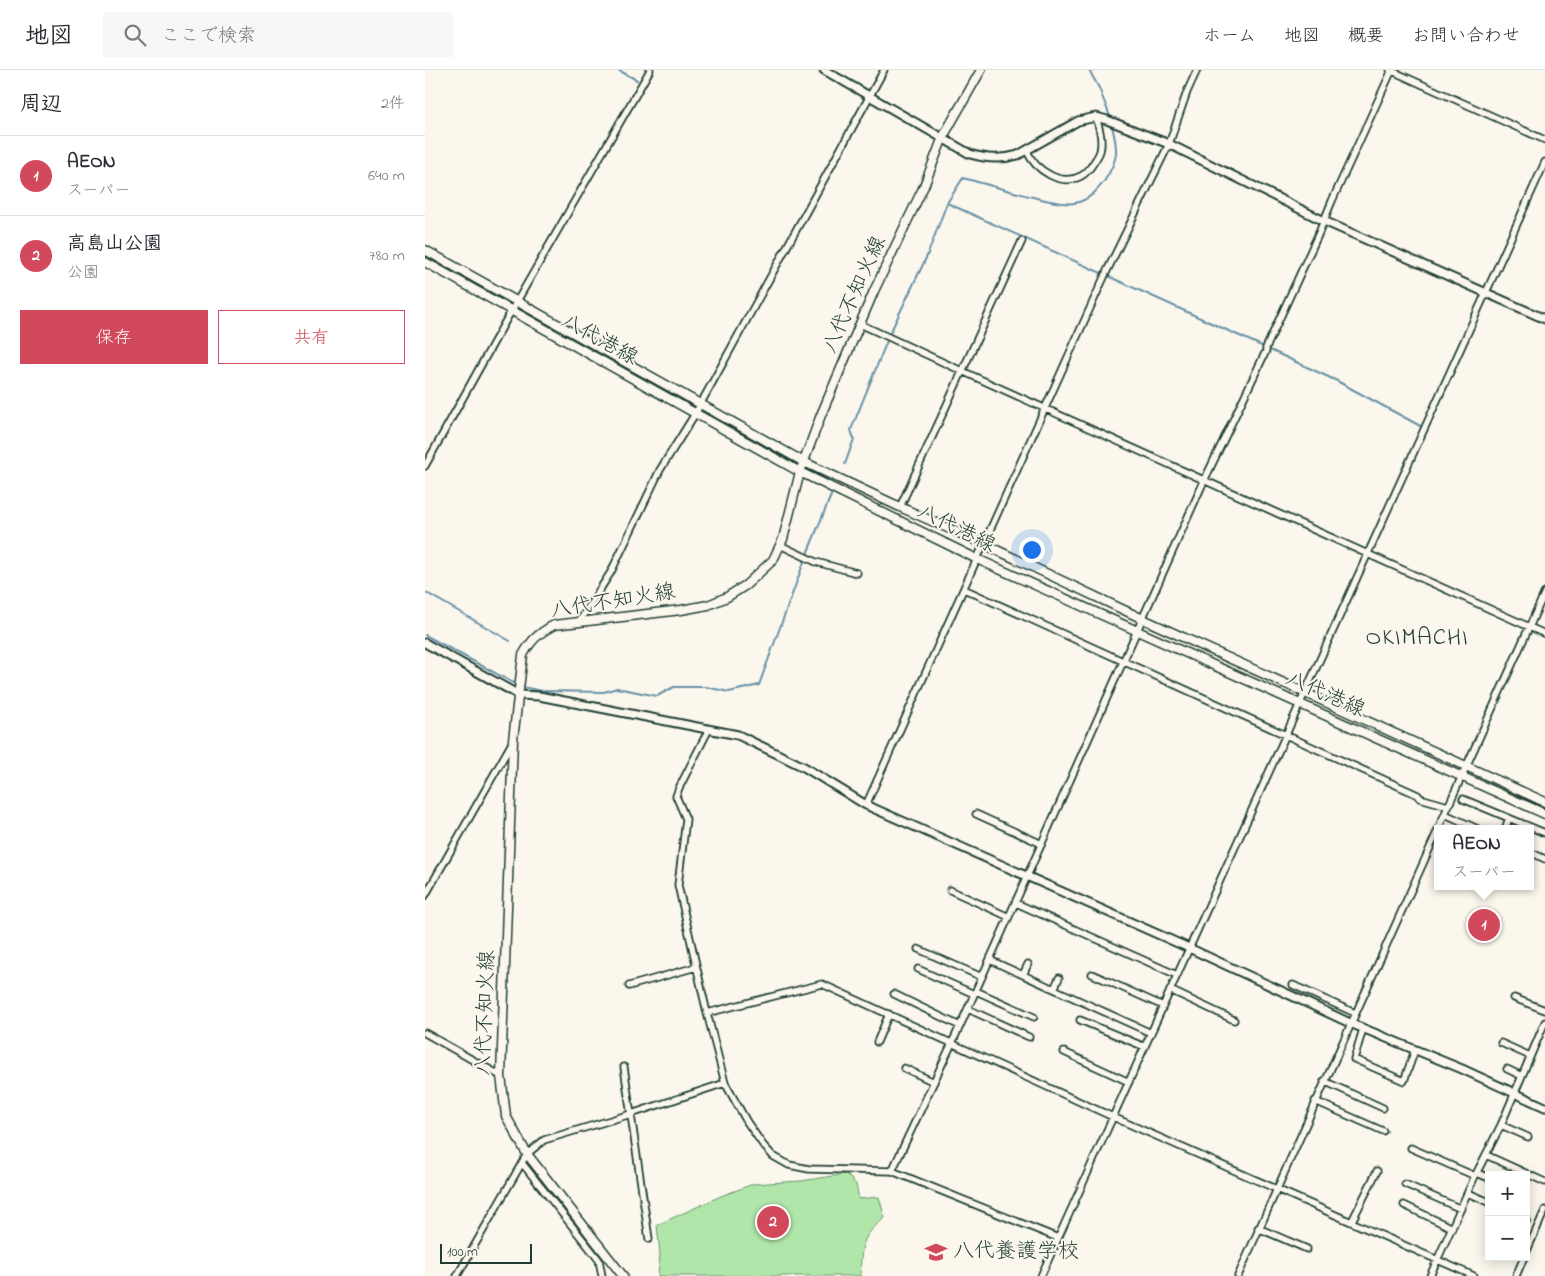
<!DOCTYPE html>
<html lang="ja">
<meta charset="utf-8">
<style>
body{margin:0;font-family:"Indie Flower","Klee One",sans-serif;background:#f7f7f7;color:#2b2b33}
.controls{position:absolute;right:15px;bottom:15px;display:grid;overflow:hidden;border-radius:0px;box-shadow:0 2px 12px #0003}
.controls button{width:45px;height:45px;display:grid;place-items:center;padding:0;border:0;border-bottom:1px solid #e1e1e2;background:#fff;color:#2b2b33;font:25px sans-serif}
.scale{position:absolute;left:15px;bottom:12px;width:92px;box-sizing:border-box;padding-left:5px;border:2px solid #1f3d34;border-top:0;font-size:14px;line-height:18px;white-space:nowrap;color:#1f3d34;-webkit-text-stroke:4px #fbf7ec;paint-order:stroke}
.you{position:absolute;left:606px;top:479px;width:18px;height:18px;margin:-12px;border:4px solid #fff;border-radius:50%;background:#1a73e8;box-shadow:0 0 0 8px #1a73e833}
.badge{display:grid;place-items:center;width:32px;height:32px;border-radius:50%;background:#d1495b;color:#fff;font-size:16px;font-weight:700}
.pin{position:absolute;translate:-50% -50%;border:2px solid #fff;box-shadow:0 1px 5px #0006}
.popup{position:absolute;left:1009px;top:755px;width:100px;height:65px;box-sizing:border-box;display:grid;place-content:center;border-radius:0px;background:#fff;filter:drop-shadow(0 1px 4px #0005);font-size:16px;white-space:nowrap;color:#7c7c81}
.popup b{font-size:19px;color:#2b2b33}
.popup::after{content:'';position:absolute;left:50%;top:100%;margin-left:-10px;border:10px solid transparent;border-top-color:#fff}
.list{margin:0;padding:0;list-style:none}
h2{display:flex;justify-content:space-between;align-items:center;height:65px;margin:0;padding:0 20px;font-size:21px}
h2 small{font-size:16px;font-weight:400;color:#7c7c81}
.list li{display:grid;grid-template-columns:32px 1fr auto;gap:15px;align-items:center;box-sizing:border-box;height:80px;padding:0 20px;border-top:1px solid #e1e1e2}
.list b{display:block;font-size:19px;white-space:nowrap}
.list p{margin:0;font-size:16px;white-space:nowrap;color:#7c7c81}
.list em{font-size:16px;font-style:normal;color:#7c7c81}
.actions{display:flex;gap:10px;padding:15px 20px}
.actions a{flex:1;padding:11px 0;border:1px solid #d1495b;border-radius:0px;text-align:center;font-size:18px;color:#d1495b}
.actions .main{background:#d1495b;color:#fff}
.icon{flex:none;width:28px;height:28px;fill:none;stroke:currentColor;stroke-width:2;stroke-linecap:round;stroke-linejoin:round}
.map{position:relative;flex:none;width:1120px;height:1206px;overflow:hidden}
header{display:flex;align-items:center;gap:30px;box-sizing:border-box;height:70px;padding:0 25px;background:#fff;border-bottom:1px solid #e1e1e2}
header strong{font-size:24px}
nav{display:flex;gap:28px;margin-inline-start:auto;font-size:18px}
.search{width:350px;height:45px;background:#f7f7f7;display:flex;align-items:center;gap:12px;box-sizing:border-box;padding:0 18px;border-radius:0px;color:#7c7c81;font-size:19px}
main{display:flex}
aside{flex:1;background:#fff}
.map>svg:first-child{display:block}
.green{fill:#b0e6a9;stroke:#68926e}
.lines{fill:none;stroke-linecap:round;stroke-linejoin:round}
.stream{stroke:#6690a7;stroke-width:2}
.minor-casing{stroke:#1f3d34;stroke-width:9}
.tertiary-casing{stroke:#1f3d34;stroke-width:11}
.secondary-casing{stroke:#1f3d34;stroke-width:11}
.minor{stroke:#fbf7ec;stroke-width:5.5}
.tertiary{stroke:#fbf7ec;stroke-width:7}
.secondary{stroke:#fbf7ec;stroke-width:8}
.labels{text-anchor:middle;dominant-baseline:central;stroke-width:4;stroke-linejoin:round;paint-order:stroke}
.street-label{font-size:21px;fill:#1f3d34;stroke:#fbf7ec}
.poi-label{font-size:21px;fill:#1f3d34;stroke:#fbf7ec;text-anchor:start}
.quarter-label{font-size:24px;letter-spacing:1px;fill:#1f3d34;stroke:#fbf7ec}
</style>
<header>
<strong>地図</strong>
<div class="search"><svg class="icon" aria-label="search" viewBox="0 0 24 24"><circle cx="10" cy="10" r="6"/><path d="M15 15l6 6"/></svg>ここで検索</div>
<nav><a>ホーム</a><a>地図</a><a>概要</a><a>お問い合わせ</a></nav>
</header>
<main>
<aside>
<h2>周辺<small>2件</small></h2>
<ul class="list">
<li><span class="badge">1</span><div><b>AEON</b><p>スーパー</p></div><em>640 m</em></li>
<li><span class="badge">2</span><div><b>高島山公園</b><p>公園</p></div><em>780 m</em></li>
</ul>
<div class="actions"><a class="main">保存</a><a>共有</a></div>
</aside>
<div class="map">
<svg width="1120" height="1206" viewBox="0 0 1120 1206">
<rect width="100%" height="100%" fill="#fbf7ec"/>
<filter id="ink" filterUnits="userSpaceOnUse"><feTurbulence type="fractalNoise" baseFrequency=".02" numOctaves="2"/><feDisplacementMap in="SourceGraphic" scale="10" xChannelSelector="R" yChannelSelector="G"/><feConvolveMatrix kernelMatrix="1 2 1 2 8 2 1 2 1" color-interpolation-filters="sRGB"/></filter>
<g filter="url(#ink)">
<path class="green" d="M421 1104 431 1114 434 1129 454 1127 460 1148C435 1167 437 1176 435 1206H233L235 1184 232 1155 296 1126 328 1114 376 1111Z"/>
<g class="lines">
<path class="stream" d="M193 0 212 10
M664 0 674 18 686 49
M522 133 839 277
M843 279 912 311 999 358
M420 394 429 369 426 360 466 261 502 186 522 133 538 108C559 113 633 137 650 133 664 130 672 121 680 110 694 88 693 80 687 56
M382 484 407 423
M0 522 85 571
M0 565 92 615
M97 617 117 621 179 622 192 618 232 626 249 617H281L304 622 334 615 380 489"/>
<g class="minor-casing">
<path id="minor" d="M965 0 1120 70
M602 81C610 100 636 117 656 106 662 103 666 97 669 92 671 89 674 85 675 81 678 70 674 57 671 47
M435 254 537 301 1120 564
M0 396 80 252 225 0
M475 437 597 171
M355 475 391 492 432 503
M539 519 993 725 995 728 1023 736
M154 552 186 502 235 400 270 344 459 0
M284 659 254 718 251 726 261 749 253 815 282 943 300 1013 322 1052 338 1075 348 1086 364 1095 384 1099 467 1101 633 1168
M1038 729 1120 763
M441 735 680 205 744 74 762 22 772 0
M551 744 617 774
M1020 744 1053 759
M1013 759 1120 522
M1080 759 1084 748
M1105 782 1120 789
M525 820 584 847
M0 826 88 671
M591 833 752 905
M493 879 557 907
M565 890 726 963
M493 899 549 924
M667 904 738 936
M598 905 603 894
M868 915 930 943
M204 916 271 897
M629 919 634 908
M745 920 809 950
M551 921 609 947
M469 924 535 956
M1089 928 1120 940
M543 939 604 967
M282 943 397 914 688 1047 1049 1206
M655 950 720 977
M938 959 929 989 979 1011 990 980
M0 963 76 1006
M452 972 464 944
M1076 973 1105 986
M639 982 704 1012
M199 997 224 1169
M479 998 509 1012
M1082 999 1097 1006
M899 1011 958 1038
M890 1031 958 1061
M1076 1055 1103 1067
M986 1078 1050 1106
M1061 1085 1120 1112
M97 1093 174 1190 177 1206
M467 1101 535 956 779 411 841 281V278L893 165 907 131 967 0
M1052 1103 1064 1108
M980 1114 1036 1139
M1043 1123 1064 1132
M979 1135 1027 1158
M1101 1150H1102
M927 1151 952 1101
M833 1158 882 1179
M1101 1183 1120 1140
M32 1206 102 1084 119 1070 206 1044 300 1013
M616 1206 1120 92
M813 1206 1013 760
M1005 1206 1050 1106 1076 1055 1120 952
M1091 1206 1099 1187"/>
</g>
<g class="tertiary-casing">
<path id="tertiary" d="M399 0 545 84C562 89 576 90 593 85L653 51 671 47 682 50 744 74 899 151 1120 249
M0 573 94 625 114 626 313 665 379 697 441 735 764 878 925 953 1037 999 1120 1037"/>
</g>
<g class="secondary-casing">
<path id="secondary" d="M0 180 379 392 475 437 559 474 718 549 1120 732
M0 192 375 402 552 489 1120 744
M198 1206 102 1084 81 1046 76 1006 88 670 98 585C106 570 114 563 129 555L256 540 283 535 302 527 321 515 348 490 358 469 375 402 396 345 449 221 499 116 518 67 556 0"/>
</g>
<use href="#minor" class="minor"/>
<use href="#tertiary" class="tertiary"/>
<use href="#secondary" class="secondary"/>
</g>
</g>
<defs>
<g id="school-bare" transform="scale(1.725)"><path d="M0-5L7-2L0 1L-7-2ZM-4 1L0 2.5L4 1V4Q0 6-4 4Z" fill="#d1495b" stroke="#fbf7ec" stroke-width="2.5" paint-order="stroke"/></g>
</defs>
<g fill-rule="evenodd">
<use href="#school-bare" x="511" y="1182"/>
</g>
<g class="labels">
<g class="street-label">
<text transform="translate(430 225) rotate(-66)">八代不知火線</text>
<text transform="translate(174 270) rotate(29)">八代港線</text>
<text transform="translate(531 459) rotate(26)">八代港線</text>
<text transform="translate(188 532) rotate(-9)">八代不知火線</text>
<text transform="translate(900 625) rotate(24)">八代港線</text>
<text transform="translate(61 943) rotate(-88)">八代不知火線</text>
</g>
<g class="poi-label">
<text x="528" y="1182">八代養護学校</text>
</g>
<g class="quarter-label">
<text x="992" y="568">OKIMACHI</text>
</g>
</g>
</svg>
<div class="controls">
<button>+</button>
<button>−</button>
</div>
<div class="scale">100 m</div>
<div class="you"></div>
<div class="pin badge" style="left:1059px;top:855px">1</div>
<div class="popup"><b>AEON</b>スーパー</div>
<div class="pin badge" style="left:348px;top:1152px">2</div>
</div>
</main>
